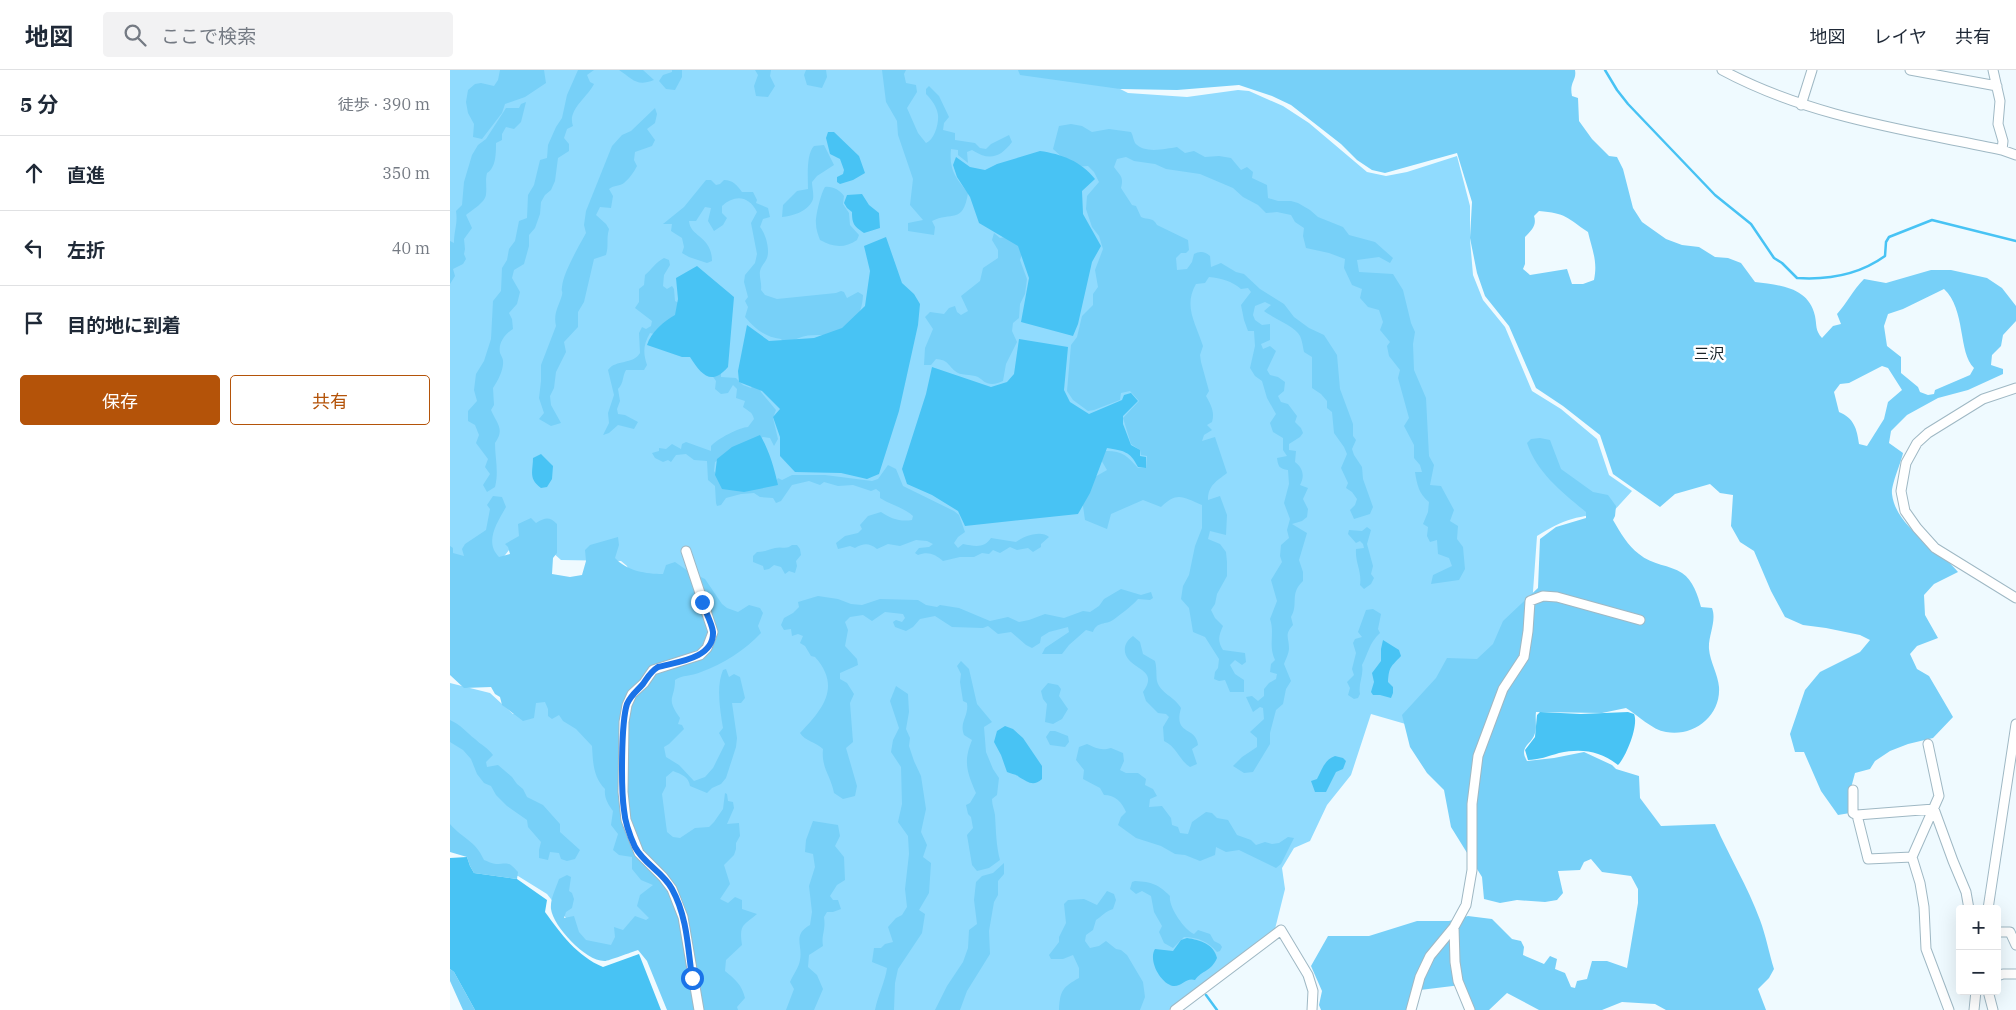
<!DOCTYPE html>
<html lang="ja">
<meta charset="utf-8">
<style>
body{margin:0;font-family:"IBM Plex Serif","Noto Sans JP",serif;background:#f2f2f3;color:#1f2937}
.controls{position:absolute;right:15px;bottom:15px;display:grid;overflow:hidden;border-radius:5px;box-shadow:0 5px 20px #0002}
.controls button{width:45px;height:45px;display:grid;place-items:center;padding:0;border:0;border-bottom:1px solid #e0e1e3;background:#fff;color:#1f2937;font:25px sans-serif}
.stop{position:absolute;width:15px;height:15px;margin:-11px;border:4px solid #1a73e8;border-radius:50%;background:#fff}
.stop.end{background:#1a73e8;border-color:#fff;box-shadow:0 1px 5px #0008}
.list{margin:0;padding:0;list-style:none}
h2{display:flex;justify-content:space-between;align-items:center;height:65px;margin:0;padding:0 20px;font-size:21px}
h2 small{font-size:16px;font-weight:400;color:#747a83}
.list li{display:grid;grid-template-columns:32px 1fr auto;gap:15px;align-items:center;box-sizing:border-box;height:75px;padding:0 20px;border-top:1px solid #e0e1e3}
.list b{display:block;font-size:19px;white-space:nowrap}
.list em{font-size:16px;font-style:normal;color:#747a83}
.actions{display:flex;gap:10px;padding:15px 20px}
.actions a{flex:1;padding:11px 0;border:1px solid #b45309;border-radius:5px;text-align:center;font-size:18px;color:#b45309}
.actions .main{background:#b45309;color:#fff}
.icon{flex:none;width:28px;height:28px;fill:none;stroke:currentColor;stroke-width:2;stroke-linecap:round;stroke-linejoin:round}
.map{position:relative;flex:none;width:1566px;height:940px;overflow:hidden}
header{display:flex;align-items:center;gap:30px;box-sizing:border-box;height:70px;padding:0 25px;background:#fff;border-bottom:1px solid #e0e1e3}
header strong{font-size:24px}
nav{display:flex;gap:28px;margin-inline-start:auto;font-size:18px}
.search{width:350px;height:45px;background:#f2f2f3;display:flex;align-items:center;gap:12px;box-sizing:border-box;padding:0 18px;border-radius:5px;color:#747a83;font-size:19px}
main{display:flex}
aside{flex:1;background:#fff}
.map>svg:first-child{display:block}
.green{fill:#90dbfe}
.forest{fill:#77d0f8;fill-rule:evenodd}
.water{fill:#48c3f4}
.lines{fill:none;stroke-linecap:round;stroke-linejoin:round}
.stream{stroke:#48c3f4;stroke-width:2.5}
.minor-casing{stroke:#9fb8c4;stroke-width:11}
.minor{stroke:#fff;stroke-width:9}
.route{stroke:#1a73e8;stroke-width:6}
.labels{text-anchor:middle;dominant-baseline:central;stroke-width:5;stroke-linejoin:round;paint-order:stroke}
.quarter-label{font-size:15px;fill:#1a2429;stroke:#fff}
</style>
<header>
<strong>地図</strong>
<div class="search"><svg class="icon" aria-label="search" viewBox="0 0 24 24"><circle cx="10" cy="10" r="6"/><path d="M15 15l6 6"/></svg>ここで検索</div>
<nav><a>地図</a><a>レイヤ</a><a>共有</a></nav>
</header>
<main>
<aside>
<h2>5 分<small>徒歩 · 390 m</small></h2>
<ul class="list">
<li><svg class="icon" aria-label="ahead" viewBox="0 0 24 24"><path d="M12 20V5M6 11l6-6 6 6"/></svg><div><b>直進</b></div><em>350 m</em></li>
<li><svg class="icon" aria-label="left" viewBox="0 0 24 24"><path d="M17 20v-9H6M10 6l-5 5 5 5"/></svg><div><b>左折</b></div><em>40 m</em></li>
<li><svg class="icon" aria-label="arrive" viewBox="0 0 24 24"><path d="M6 21V4h12l-3 4 3 4H6"/></svg><div><b>目的地に到着</b></div></li>
</ul>
<div class="actions"><a class="main">保存</a><a>共有</a></div>
</aside>
<div class="map">
<svg width="1566" height="940" viewBox="0 0 1566 940">
<rect width="100%" height="100%" fill="#effaff"/>
<path class="green" d="M0 0H633L678 23 737 27 788 20 799 21 833 36 859 53 917 102 936 106 957 102 1007 86 1020 136V169L1023 205 1033 230 1055 257 1082 321 1111 339 1147 369 1159 405 1182 421 1161 444C1129 445 1114 449 1087 466L1080 563 959 655 921 644 901 705 877 735 860 771 844 778 832 798 835 819 825 859 719 940H245L203 873 161 879 135 872 97 824 68 806 31 802 0 761V613L40 623 63 644 69 643 182 511 177 496 171 491 111 490 91 472 63 475 52 489 0 490Z"/>
<path class="forest" d="M50 0H94L96 13 75 27 55 34 52 43 32 69 23 67 24 54 18 43 16 32 18 20 25 14 31 13 44 16 48 10Z
M128 0H144L137 5 140 12 144 14C137 28 117 40 123 56L117 59 114 68 119 74V81L108 88 105 111 101 120 95 125 91 132 90 144 85 158 79 165V176L74 194 64 200 62 208 70 222 67 234 59 243 62 249 63 259C55 264 48 273 50 283 51 286 53 288 53 291 54 299 48 311 43 318L44 335 41 340C47 354 55 359 45 373 45 388 49 402 45 417L37 422 33 415 40 404 35 397 38 389 26 373 29 365 25 355 18 351V341L27 331 24 320 26 304 34 291 41 269 43 231 51 221 52 198 57 190 59 179 65 171 69 151 77 148 78 125 84 115 90 90 97 88 98 75 106 57 112 48 117 25Z
M169 0H193L204 10C186 17 183 9 169 0Z
M222 0H232V7L225 20 216 19 209 11 213 5 222 2Z
M305 0H321L320 6 325 16 318 27 306 26 304 16 308 5Z
M356 0H376L377 7 372 18 357 15 354 5Z
M432 0H456L454 4 456 13 466 15 467 22 457 38 468 63 476 73C484 70 489 54 488 45 487 37 482 30 476 24V19L479 16 489 26 499 47 494 53 493 60 505 63V70L525 73 530 78 536 79 541 74 559 65 562 72C550 88 539 91 522 80L517 82 518 93 508 85V80L501 79C499 100 505 107 518 123 513 155 501 141 482 151L485 157 484 165 458 161V153L473 150 460 135 463 109 448 65 447 51 436 32Z
M568 0H1125C1127 10 1119 12 1122 26L1128 28 1129 51 1142 69 1159 86 1167 87 1173 99 1183 138 1192 152 1216 169 1232 175 1249 177 1265 187 1278 188 1291 193 1305 212C1329 215 1359 217 1365 246 1367 256 1365 260 1372 268L1383 256 1391 254 1387 244C1397 233 1403 220 1414 209L1436 213 1481 200H1501L1537 208 1552 218 1566 236V251L1553 265 1551 276 1542 285 1541 295 1553 299V304L1518 320 1488 328 1457 345 1441 361 1439 373 1453 383C1451 393 1441 415 1442 424 1446 458 1489 478 1508 502L1484 514 1474 525 1475 545 1488 568 1467 576 1460 584 1467 599 1479 606 1503 647 1483 668 1458 674 1440 681 1425 691 1420 699 1405 703 1401 718 1400 743 1388 745 1371 721 1354 682H1345L1340 664 1355 620 1370 602 1410 582 1420 570 1410 565 1376 558 1353 555 1335 547 1321 521 1304 481 1290 472 1281 456 1283 425 1270 423 1260 414 1225 424 1210 437 1163 404 1150 365 1113 336 1086 318 1059 256 1035 226 1027 203 1020 168 1022 132 1007 83 935 103 922 100 907 90 891 74 841 35 822 26 789 15 727 20 670 19 570 5ZM1089 141C1116 143 1117 148 1138 162 1142 180 1148 191 1144 210L1133 214H1122L1117 199 1080 205 1073 199 1075 194V167C1082 160 1087 155 1084 146ZM1494 219C1516 239 1508 283 1524 298L1520 305 1485 320 1484 324 1478 325 1470 322 1468 317 1451 303V287L1437 276 1434 256 1438 244 1453 239ZM1432 296 1438 298 1452 320 1438 332 1434 349 1417 376 1409 374C1407 359 1404 348 1389 342L1384 322 1390 314 1399 313Z
M76 32 71 52 64 59 56 57 52 64V70L46 73C46 83 46 98 37 103 35 111 37 116 36 124 36 132 22 140 16 145L22 158 14 169 15 179 14 184 16 189 13 194 3 199 5 206 0 214V171L4 173C4 161 8 153 6 141L12 135 14 112 22 85 28 75 36 69 56 38H69L71 34Z
M205 38 207 44 205 53 197 59 205 70 202 76 185 82 184 90 187 96C184 102 179 109 174 113 170 116 164 115 159 119L163 126 161 138 150 137 146 145 156 154 159 159C156 170 159 175 156 185L144 189 134 232 128 242V257L114 272 116 282 106 302 104 318 100 326 101 335 111 353 101 356 89 349 94 343 89 328 91 311V295L106 256C103 243 109 236 112 225 113 220 111 223 112 217 113 203 129 176 136 163L134 155 136 141 162 76 172 65 181 61Z
M621 54 632 56 642 62 659 59 681 62C683 65 683 69 685 73 694 84 715 79 727 77L735 83 744 81 755 87 769 86 781 88 791 100 797 97 803 102 802 108 817 115 818 128 828 131H841L848 133 860 140 868 147 893 157 899 165 925 172 943 188 940 193 929 187 907 190 909 202 943 204 953 220 961 253 965 262 963 274 964 300 976 328 979 386 984 395 980 415 991 416 1004 440 1000 451 1008 456 1007 469 1013 477 1015 499 1009 510 981 514 983 505 1002 496 999 488 988 484 987 470 980 472 977 466 978 457 973 454 978 442 979 432C969 424 967 415 965 402H972L970 395 964 388V375L954 356 959 348 948 308 950 300 939 286 937 276 940 272 930 260 933 252 929 240 918 237 910 228 912 219 902 215 894 198 895 189 879 183 856 178 853 166 854 158 845 152 841 145 827 142 816 143 808 135 793 127 783 118 750 104 716 99 705 94 684 91 676 87 667 89 664 97C670 106 674 106 671 118L682 135 686 136 691 147C698 150 703 147 707 155L738 170 739 180 736 183H731L726 188 727 200 737 199 742 192 744 184C749 181 755 181 760 186L761 197 771 193 786 202 794 204 810 219 834 234 844 247 859 258 874 265 887 285 890 319 903 354V366L906 370 902 379 904 385 912 397 913 409 923 437 920 444 904 449 900 440 905 435 907 429 902 422 896 418 898 413 891 398 897 384 894 377 884 363 882 342 877 338V331L871 324 862 318V287L854 282C853 277 852 270 850 266 846 257 823 248 814 241L821 235 815 232 805 236 803 245 805 250 812 255 820 254V270L811 274 813 279 820 276 826 281 817 300 820 305 828 307 835 312 834 321 828 326 831 332 838 334 847 346 845 352 851 358 853 363 850 367 839 374V380L846 381 845 392C853 398 855 406 850 415L858 418 853 429 858 439 857 447 852 451 842 454 857 463 849 490 853 502V511C839 524 849 534 841 547L843 555C834 565 839 567 839 578 839 583 836 589 834 594L841 611 836 619 833 634 826 640 820 663V674L803 702 794 703 783 696 792 687 807 677V668L800 662 814 649 813 638 810 637 803 642 796 627 802 626 808 631 814 626V619L819 613 826 609 827 604 820 602 821 594 825 590C818 576 825 563 820 549L827 531 821 510 832 492 830 486 831 475 839 468 837 460 840 449 834 433 839 414 838 400C829 399 828 396 827 388L837 386 833 380V368L823 362 820 353 826 344 817 328 812 311 805 306 800 298 805 276 804 261H798L794 250 791 235 801 222 798 218 791 219C782 211 771 208 759 207L755 213 746 214C733 236 746 254 753 276L750 285 751 292 759 321 756 326C761 335 765 342 762 352L757 355 762 360 754 365 752 371 765 367 777 403C767 411 758 415 758 430L770 426 777 445 776 465 760 461 758 469 770 474 776 482 777 492V506L767 524 765 534 761 540 765 548 773 556C769 565 767 571 773 580L795 583 796 592 792 595 785 590 780 595 785 604 794 610V622H780L775 610 769 611 764 609 765 602 768 598 769 589 755 567 743 562 739 538 731 529 733 516 739 505 745 476 752 458V435C733 427 727 421 711 437L693 430 661 444 657 459 635 450 633 436V417L643 408 657 400 650 388 653 381C671 380 677 385 688 398H696L697 386 691 385 690 380 681 374 673 348 689 331 680 321 671 323 670 330 644 340 638 341 623 330 617 321 621 275 627 267 632 246 643 235V224L648 217 645 200 653 179 649 166 642 157 636 139 637 126 649 112 644 102 638 96 623 97 603 79 609 56Z
M374 75 384 95 367 106 362 112C362 117 364 124 363 129 359 141 343 146 332 147L333 135 347 121 358 119C358 108 356 84 364 76Z
M256 110H261L266 115 270 114 274 110C283 110 287 115 292 122H303L307 130 306 133 318 138 320 147 313 149 310 157C316 164 321 182 316 190 314 194 311 196 310 201 309 207 312 213 311 220L315 225 327 229 386 223 391 221 394 222 397 228 408 222 413 225C412 249 401 254 382 266 372 265 359 264 349 268 343 270 341 273 334 273L331 269C315 267 305 259 295 247L298 237 295 231 298 227 294 212 295 205 305 193 307 184 301 153 307 142C299 126 285 124 272 136V143L277 148 273 155 264 161 258 151 261 138 255 137 246 151H239C240 167 262 166 262 191L257 193 239 187 232 183 234 177 232 168 221 161 222 154H213L234 137Z
M375 117C382 116 390 120 394 126L393 134 399 143 400 155 409 165 407 170C394 179 383 177 370 170 368 165 366 159 366 154 365 147 371 123 375 117Z
M544 163 550 168C562 165 566 172 573 181L570 190 577 209 575 224 570 234 569 248 563 253 562 261 567 272 556 294 553 311C550 312 546 314 542 314 535 314 533 310 528 307 521 304 510 306 505 301 497 294 498 290 486 289L481 295H474L475 278 483 259 475 247 480 242 494 244 499 238 505 236 507 242 511 245 518 241 511 226 530 211 533 198 548 188V180L542 170Z
M214 188 219 190 220 195 214 205 213 216 217 219 222 216 224 219 225 231 237 237 208 265 200 263C193 275 193 283 197 295L194 300H176C172 307 174 313 168 319L170 331 167 339 168 344 175 345 188 352 184 359 168 355 159 363 153 365 159 353 158 343 164 325 158 300C166 289 183 295 190 283L189 263 192 257 196 259 201 256 202 251 185 238 189 232V219L194 215 195 205C202 199 206 192 214 188Z
M271 303V307L286 308 293 315 301 318 303 315 309 317 311 322 326 340 323 348 328 369 324 376 320 368 313 367 271 388 265 392 264 401 269 409 325 413 328 408 332 410 342 405H375L422 411 428 409 438 395 446 399 453 416 504 441 509 445 515 462 508 467 504 473 508 478 513 474C524 476 534 479 541 468L566 472C574 466 591 460 599 467L591 474V477L583 482 578 478 567 480 560 477 550 483 543 480 539 484 532 483 524 487H510L493 491C485 484 478 481 468 485L465 483 469 478 479 477 483 474 477 471 466 470 450 476 438 474 427 479C419 473 414 473 405 478L400 476 388 479 386 473 395 466 408 463 412 459 410 455 418 446 431 442C442 449 450 452 462 450L463 446C453 437 441 435 430 428V422L426 419 421 421 403 415 388 416 374 412 370 415 359 411 342 415 331 431 326 433 323 428 310 427 304 423 291 424 276 428 271 435 267 436 266 433 265 416 258 410 257 391 244 390 236 384 226 385 221 392 218 390 213 392 205 388 202 383 209 381V378L216 379 222 374 231 379 232 374 236 372 261 381V376C267 369 290 357 298 357L304 349C302 341 299 342 293 337L295 331 286 328 287 319 283 315 278 323 271 324 265 319 266 311 261 304Z
M1090 368 1100 370 1111 399 1143 422 1158 425 1166 436 1165 446 1163 450C1170 462 1178 476 1189 484 1202 495 1220 495 1232 503 1243 510 1248 526 1251 537L1262 538C1267 551 1258 566 1259 579 1260 592 1268 604 1269 617 1271 646 1244 667 1216 662 1202 660 1188 645 1176 638L1152 643 1086 642C1085 649 1087 657 1085 663 1082 675 1068 676 1077 691L1104 688 1134 682 1162 695 1166 699 1189 706 1190 728 1211 756 1265 754C1279 786 1298 817 1310 850 1316 866 1319 883 1324 899L1319 908 1308 919 1316 940H1216L1205 934 1172 932 1152 940H1089L1057 923 1039 940H1024L1011 915 970 920 966 940H871L869 935 872 921 861 896 878 866H919L967 851H999L1018 846 1042 849 1062 869 1071 871 1074 877 1073 885 1094 894 1100 886 1107 889 1105 899 1115 903 1121 917 1125 918 1127 911 1137 909 1142 891H1157L1177 898 1188 833V819L1181 806 1152 802 1141 789 1134 792 1130 800 1108 801 1113 823 1107 830 1095 832 1067 830 1050 833 1034 829 1032 807 1001 757 994 720 977 703 960 677 952 645 986 608 997 588 1027 589 1043 574 1053 551 1088 518 1090 469 1106 457 1136 448V442C1112 422 1087 403 1077 373L1081 369Z
M43 426 52 427 56 437C47 453 34 472 49 487L60 484 58 477 55 474 69 466 68 454 81 448 86 453C95 448 99 446 107 454V483L103 488 102 504 120 507 132 505 136 491 135 480 140 475 168 467 169 475 165 488C177 501 196 504 213 504L216 495 225 492 238 501 255 509 272 534 277 538 288 542 299 535 310 538 313 543 308 556 311 563C295 580 273 594 251 602 243 606 231 605 225 610 225 630 215 627 230 648L228 654 232 655 234 659 219 674 214 677 216 687 229 695 244 711 255 707 263 698 275 674 269 663 273 658C270 640 266 616 273 600L276 599 279 607 284 604 290 607 295 628 291 633H282L287 668 286 677 276 708 271 714 262 718 257 723 240 716C239 707 231 704 223 701L216 707V716L212 724 217 762 223 767 230 768 245 758 259 757 264 752 273 739 275 723 277 724 278 731 283 732 284 738 277 754 289 753 290 766 286 773V779L284 785 274 795 280 814 270 829 278 833 285 827 292 830V839L307 844C293 856 289 854 292 875L276 890 275 901C285 909 292 915 295 928L287 937 288 940H217L197 891 188 880C182 882 158 891 155 891 136 892 103 856 101 839 100 829 106 818 109 809L117 805 121 807 119 821 122 823 124 829 122 838 116 842 114 848 124 846 129 862 136 870 161 875 165 867 164 857 173 860 185 846 196 850 199 848 187 836 190 825 203 815 191 810 182 799V787L169 785 163 780 168 764 161 755 163 741C158 734 154 728 155 719 143 707 143 692 142 676L126 659 113 651 109 645 102 649 98 646V639L95 632 86 633 84 648 73 651 52 635 50 627 45 624 41 617 14 618 0 605V476L3 478V483L14 486 12 479 15 474 36 460 40 439 37 435Z
M917 457 921 460 917 474 923 496 921 504 924 508 921 514 914 519 910 515C912 501 905 493 906 479L914 478 913 474 910 471 906 473 898 464 899 460 912 461Z
M342 475H347L350 479 351 485 346 491 347 496 345 503 339 501 335 504 331 497 324 495 319 499 314 500 313 496 303 492V486L307 482C314 482 318 480 325 478 332 476 336 480 342 475Z
M671 519 691 525 701 522 703 528 700 530 688 529C681 537 671 544 663 550 656 555 647 551 643 562L636 560 619 575 612 584H592L595 578 619 562 618 557 599 562 591 567 590 573 582 578 576 575 561 562 548 564 538 556 533 558 502 557 485 546 470 549 463 557 456 561 445 557 443 552 446 550 452 552 455 548 453 544 435 542 422 551 413 545 400 547 395 552 398 560 395 576 407 589 408 595 390 603V609L397 613 404 624 400 633 403 672 396 678 407 716 405 726 393 729 384 723C381 706 371 698 373 679 366 672 355 671 350 663 372 640 392 617 365 587L361 586 355 576 350 573 353 566 348 564 342 566 341 559 334 560 331 555 334 548 343 543 349 537 348 532 368 526 388 529 401 534 412 535 430 529 468 530 476 535 487 537 490 535 509 538 540 551 558 547 569 552 579 550 595 544 614 548 633 541 640 542 649 536 654 529Z
M923 539 931 544 928 559 930 563C919 573 918 584 912 595 914 606 908 613 910 624L908 628 904 629 898 625 900 618 897 612 904 605 902 599 906 583 903 573 905 569 912 567 908 562 916 540Z
M683 566 690 572 693 584 705 591C707 598 706 605 707 611 710 623 725 627 731 638 723 666 746 656 748 675L742 679 747 694 740 697C729 690 727 677 714 671L713 657 719 647 716 644 708 643 696 631 693 622C707 602 689 601 679 590 672 582 674 572 683 566Z
M511 591 519 599 527 634 542 652 534 657 536 682 543 699 549 708 547 725 542 729C542 735 544 739 545 745 546 760 546 775 550 790L539 798 527 801 522 795 517 765 523 758 521 747 518 744 516 735 520 733 526 723C517 702 513 692 522 670L514 665C509 652 519 646 517 633L513 631 510 612 511 604 507 596Z
M598 613 608 615 611 619 609 626 618 639 612 649 603 654 595 652 597 634 593 629 591 621Z
M446 616 458 624 459 642 456 659 460 668 459 676 464 691 471 706 476 739 471 762 477 775 473 787 481 793 479 823 469 840 475 844 472 863 448 899 445 913 444 940H425C428 925 435 912 437 898L422 892 424 878H431L435 874 443 872 438 857 446 848 452 845 457 837 455 819 459 784 458 766 448 752 452 734 451 697 441 682 443 670 449 658 440 631Z
M0 650C11 655 16 662 25 669 31 675 37 677 43 685L36 692 37 697 48 695 62 707 67 714 73 719 77 727 93 735 110 754V762L130 780 125 789 117 791 111 789 109 783 100 782 98 790 89 788V780L91 772 78 757 77 750 57 736 46 725 41 716 34 713 27 704 21 689 13 680 0 672Z
M600 661H605L618 666 619 672 615 677 600 675 596 667Z
M637 674C646 678 651 681 661 678L673 683 674 691 670 700 676 703H688L696 709 695 715 703 719 707 726 700 729 699 737 712 736 721 748 722 755 728 757 730 763 738 764 742 752 756 742 762 743 767 748 778 750 787 765 801 770 806 775 815 772 822 774 829 773 838 767 844 768 831 794 826 798 789 780 776 782 766 777 765 785 750 791 735 785 725 784 711 776 686 768 668 755 671 747 676 742C672 732 665 725 654 725L650 718 633 709 634 700 626 690 629 677Z
M363 751 388 755 390 766 385 776 394 787 395 810 387 815 380 826 383 830H388L391 839 383 842H377L374 847C376 861 371 865 373 876L359 885 358 897 367 905 373 919 364 940H336L344 919 340 912C343 905 349 897 350 890 353 875 342 865 360 855L362 842 359 816 365 797 363 784 355 782 356 770Z
M0 754C13 769 25 770 34 790 37 791 43 794 46 794 59 793 59 792 68 802L67 809 24 803 20 796 17 787 0 782Z
M554 793V804L548 811V825L544 832 539 861 540 884 517 921 510 940H485L497 916 513 892 518 878 519 860 527 854 524 830 526 812 532 806 543 803Z
M685 811C702 812 708 814 720 826 718 836 734 860 744 864L748 860 760 864 764 871 770 874 772 877 770 881 767 882C759 872 747 867 734 867L723 878 714 873 709 862 712 856 704 842 701 826 692 821 686 824 680 819 682 812Z
M657 821 664 824 666 830 663 839C656 841 652 846 646 850L643 860 636 865 635 871 640 878 649 876 656 871 666 879 671 880 677 885 693 912 695 927 690 940H609C610 920 613 917 629 908V898L623 885 613 889H601L599 885 609 872V867L616 853 614 834 618 830 634 829 647 835Z
M0 899 4 902 25 940H13L0 911Z"/>
<path class="water" d="M378 62H384L409 86 415 103 403 110 390 114 387 112V107L393 104 394 100 390 89 380 84 376 68Z
M590 81C611 84 631 91 645 109L632 121 633 144 651 176 642 192 628 254 623 266 571 252 579 208 568 176 529 153 520 127 507 107 503 95 506 87 520 97 535 100 547 94Z
M412 124 419 135 429 143 430 158 414 163C404 156 402 154 402 142L397 138 394 133 397 125Z
M436 167 452 213 464 224 470 234 468 255 449 341 429 404 417 409 391 403 345 402 330 386V367L323 347 330 339 312 321 289 312 288 301 297 255 319 271 364 268 392 258 415 236 420 201 414 176Z
M247 196 284 227 278 297C261 317 251 304 240 287H232L197 275C201 262 214 251 225 245L228 229 226 208Z
M569 269 618 277 614 320 620 332 639 344 672 330 674 325 681 323 688 331 673 346V354L681 375 690 380V386L696 387V398L688 397C680 381 674 381 657 378L640 423 628 444 515 456 508 441 482 425 457 414 452 399 476 324 482 297 541 317 557 312 564 304Z
M310 365C319 380 324 397 328 415L294 422 272 419 265 405 267 389 282 377Z
M91 384 103 396 102 409 97 417 91 418C78 409 83 401 83 388Z
M933 570 949 580 951 586C941 597 939 596 938 612L943 617V623L941 628 930 625H923L921 622 924 612 922 603 931 591V579Z
M1090 642 1131 644 1178 642 1184 644C1189 655 1176 687 1168 695 1150 681 1132 678 1109 683 1099 686 1088 690 1078 690L1075 680 1085 667 1087 645Z
M555 656 563 659 573 668 592 696V709C583 717 578 712 569 707 566 704 561 704 557 702L551 685 544 672 547 661Z
M885 686 893 688 896 691 893 699 886 702 876 722H865L861 711 867 709C872 700 874 690 885 686Z
M17 787 20 796 24 803 67 809 97 830 95 842C111 864 127 886 153 897L189 884 211 940H25L4 902 0 899V788Z
M737 868C750 870 764 874 767 888 761 902 752 900 745 910 736 907 732 917 723 916 710 913 698 890 705 879L723 881 731 870Z"/>
<g class="lines">
<path class="stream" d="M1155 0 1167 20 1178 34 1265 125 1301 154 1324 188 1332 193 1347 208C1378 210 1410 204 1435 186L1436 172 1439 167 1482 150 1566 171
M756 925 767 940"/>
<g class="minor-casing">
<path id="minor" d="M1272 0C1359 47 1457 60 1552 80L1566 85
M1460 0 1547 16
M1543 0 1550 31 1548 54 1553 71 1552 80
M1351 35 1362 0
M1566 318 1533 329 1478 363 1467 373 1456 393 1451 421 1455 441 1467 458 1485 478 1566 528
M236 481 263 562 257 578 250 585 203 600 194 613 182 624 177 635 174 652 173 722 176 750 189 783 213 807 222 819 233 847 249 940
M1478 674 1489 726 1462 787 1470 813 1474 837 1476 879 1499 940
M1403 720V743L1407 745 1418 789 1462 787
M1407 745 1484 739 1503 791 1516 822 1519 839
M1538 839 1566 654
M1004 857 1005 892 1008 911 1020 940
M1547 862H1560L1566 875
M1547 906 1553 904H1566
M1538 921 1543 940
M725 940 831 860 858 905 863 921 862 940
M961 940 970 907 980 886 1004 857 1016 835 1022 800V734L1028 686 1053 619 1074 587 1078 561 1080 531 1093 526 1107 527 1190 550
M1524 940 1526 921"/>
</g>
<use href="#minor" class="minor"/>
</g>
<g class="lines">
<path class="route" d="M242 908C238 878 237 846 222 819 213 802 194 794 185 777 180 766 175 752 174 740 171 719 171 653 177 634 181 625 187 621 193 614 198 607 200 602 208 597 226 592 264 589 263 562 262 553 255 541 252 532"/>
</g>
<g class="labels">
<g class="quarter-label">
<text x="1259" y="283">三沢</text>
</g>
</g>
</svg>
<div class="controls">
<button>+</button>
<button>−</button>
</div>
<div class="stop" style="left:242px;top:908px"></div>
<div class="stop end" style="left:252px;top:532px"></div>
</div>
</main>
